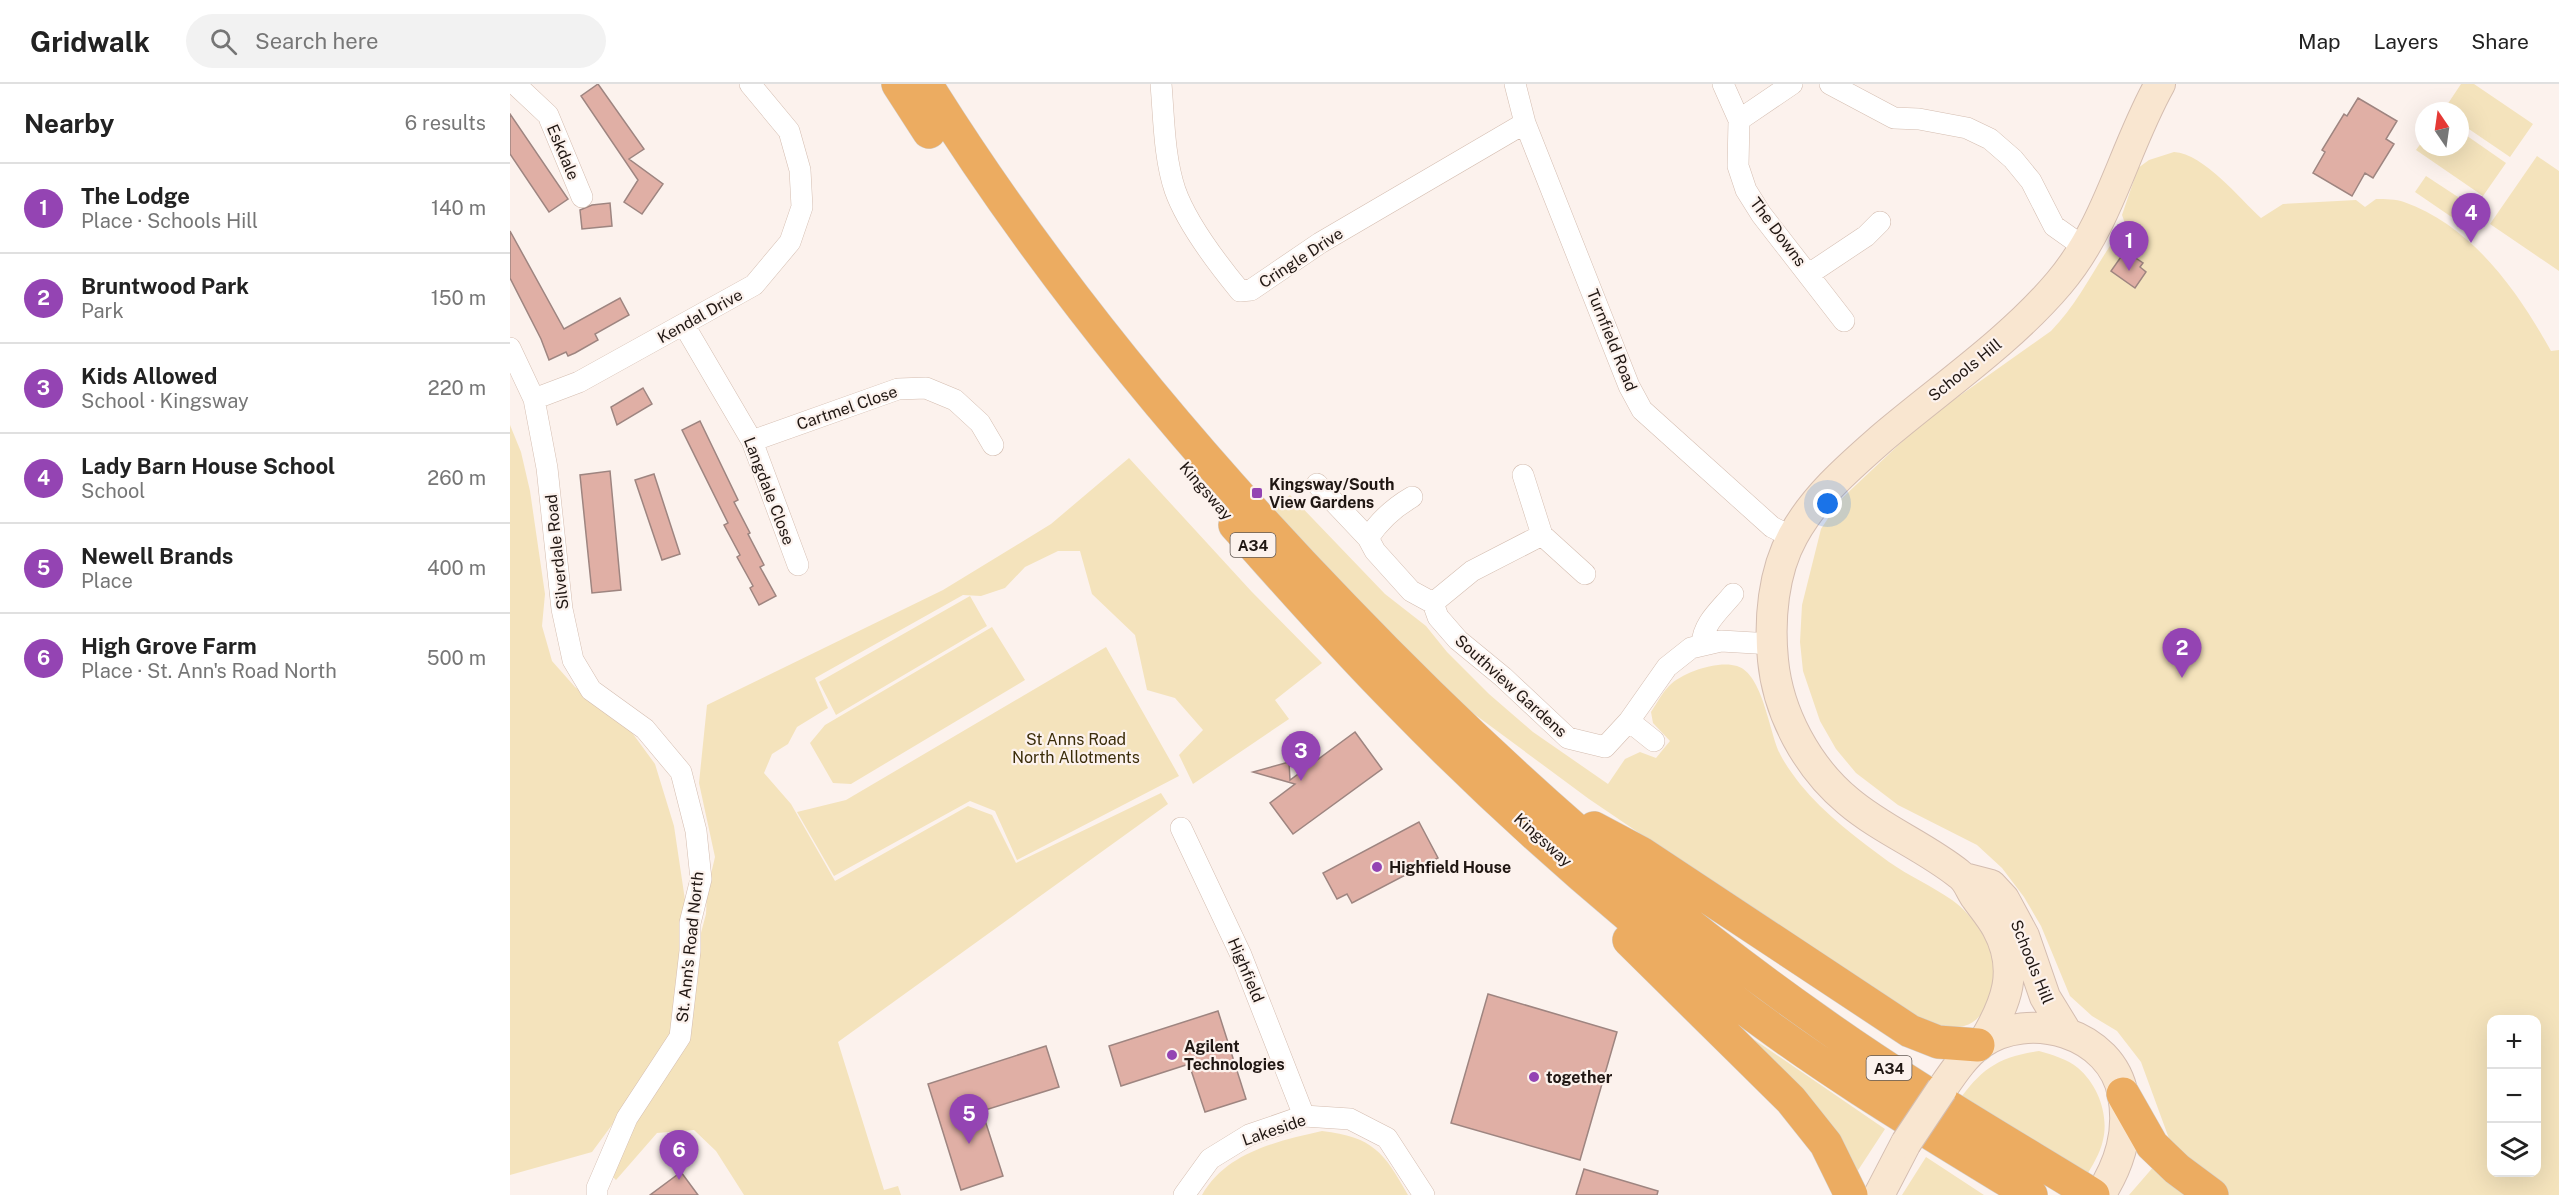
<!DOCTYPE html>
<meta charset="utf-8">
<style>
body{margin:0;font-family:"Public Sans",sans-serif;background:#f2f2f2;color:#222}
.controls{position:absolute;right:18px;bottom:18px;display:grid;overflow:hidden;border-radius:12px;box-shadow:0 6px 24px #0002}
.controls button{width:54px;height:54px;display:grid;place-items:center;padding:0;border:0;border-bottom:2px solid #e0e0e0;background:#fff;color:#222;font:30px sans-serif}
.compass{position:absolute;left:1905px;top:18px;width:54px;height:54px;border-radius:50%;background:#fff;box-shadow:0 6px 24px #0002;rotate:347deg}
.you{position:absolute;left:1318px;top:420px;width:21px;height:21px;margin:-15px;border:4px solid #fff;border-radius:50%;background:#1a73e8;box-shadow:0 0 0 9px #1a73e833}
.badge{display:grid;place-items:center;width:39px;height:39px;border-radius:50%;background:#9444b3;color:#fff;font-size:20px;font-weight:700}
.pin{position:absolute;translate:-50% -50px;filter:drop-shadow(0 2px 3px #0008)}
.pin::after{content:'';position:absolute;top:32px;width:21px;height:18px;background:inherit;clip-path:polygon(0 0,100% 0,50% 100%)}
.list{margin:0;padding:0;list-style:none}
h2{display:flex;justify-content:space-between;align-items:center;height:78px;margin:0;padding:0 24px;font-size:26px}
h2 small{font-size:20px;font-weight:400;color:#767676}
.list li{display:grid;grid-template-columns:39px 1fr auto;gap:18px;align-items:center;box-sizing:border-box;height:90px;padding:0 24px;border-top:2px solid #e0e0e0}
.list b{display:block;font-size:22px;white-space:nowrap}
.list p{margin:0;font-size:20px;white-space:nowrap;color:#767676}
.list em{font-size:20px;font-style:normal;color:#767676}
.icon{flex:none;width:33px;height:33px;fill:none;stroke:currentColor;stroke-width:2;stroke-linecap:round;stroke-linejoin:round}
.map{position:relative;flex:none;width:2049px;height:1111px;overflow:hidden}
header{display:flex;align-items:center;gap:36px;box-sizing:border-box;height:84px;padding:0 30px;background:#fff;border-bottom:2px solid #e0e0e0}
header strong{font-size:28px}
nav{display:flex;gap:33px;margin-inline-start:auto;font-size:21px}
.search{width:420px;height:54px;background:#f2f2f2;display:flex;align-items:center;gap:15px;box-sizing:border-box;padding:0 21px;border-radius:33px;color:#767676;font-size:22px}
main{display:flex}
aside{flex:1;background:#fff}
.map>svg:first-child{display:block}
.green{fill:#f4e3bc;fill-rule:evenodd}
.building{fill:#e0afa5;stroke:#9e8580;stroke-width:1.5}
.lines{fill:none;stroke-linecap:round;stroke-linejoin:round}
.street-casing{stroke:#d4bdb0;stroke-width:22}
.secondary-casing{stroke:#d4bdb0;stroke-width:32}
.highway-casing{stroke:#d2d1d0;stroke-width:34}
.street{stroke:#fff;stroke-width:21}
.secondary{stroke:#f9e6d0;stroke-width:30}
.highway{stroke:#ecac61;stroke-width:33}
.secondary-bridge-casing{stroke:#d4bdb0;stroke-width:32;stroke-linecap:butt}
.secondary-bridge{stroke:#f9e6d0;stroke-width:30}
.poi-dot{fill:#9444b3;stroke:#fcf2ed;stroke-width:2}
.labels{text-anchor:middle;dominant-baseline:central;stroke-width:4.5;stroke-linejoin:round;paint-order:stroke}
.shield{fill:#fcf2ed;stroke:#625954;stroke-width:1.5}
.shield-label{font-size:15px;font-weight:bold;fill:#201713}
.street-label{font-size:16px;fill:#201713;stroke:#fcf2ed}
.poi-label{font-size:16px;font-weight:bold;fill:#201713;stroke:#fcf2ed;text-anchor:start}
.park-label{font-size:16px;fill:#3b2d0a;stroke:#fcf2ed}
</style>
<header>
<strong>Gridwalk</strong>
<div class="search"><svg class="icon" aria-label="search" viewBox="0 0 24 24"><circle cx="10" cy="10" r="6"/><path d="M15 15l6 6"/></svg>Search here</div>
<nav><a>Map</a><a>Layers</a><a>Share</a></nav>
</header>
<main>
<aside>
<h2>Nearby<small>6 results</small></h2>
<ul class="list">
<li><span class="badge">1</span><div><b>The Lodge</b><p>Place · Schools Hill</p></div><em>140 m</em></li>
<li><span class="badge">2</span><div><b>Bruntwood Park</b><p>Park</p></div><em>150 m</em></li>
<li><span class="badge">3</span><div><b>Kids Allowed</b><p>School · Kingsway</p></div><em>220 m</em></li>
<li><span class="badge">4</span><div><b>Lady Barn House School</b><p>School</p></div><em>260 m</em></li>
<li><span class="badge">5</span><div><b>Newell Brands</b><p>Place</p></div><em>400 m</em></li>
<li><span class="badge">6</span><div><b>High Grove Farm</b><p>Place · St. Ann's Road North</p></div><em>500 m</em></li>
</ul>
</aside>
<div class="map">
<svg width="2049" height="1111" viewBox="0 0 2049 1111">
<rect width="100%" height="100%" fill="#fcf2ed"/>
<path class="green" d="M1951 0H1964L2023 40 2000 73 1950 39V27H1933Z
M1950 47 1996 79 1973 112 1906 66 1914 55V63H1950Z
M1664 68C1694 70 1729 114 1751 134L1773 120 1846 116 1855 123 1866 115C1875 115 1886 115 1894 118 1962 142 2007 206 2041 267L2049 266V1111H1717L1661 1060 1631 978 1607 947 1582 932 1560 912 1531 842 1514 813 1492 784 1467 761 1388 721 1346 689 1326 665 1310 637 1293 587 1290 558 1292 521 1311 445 1330 416 1414 337 1541 247C1567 220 1580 192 1600 162L1611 158 1617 145 1612 131 1628 84 1639 76ZM1982 936H2026V1088H1982Z
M2027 72 2049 87V187L1980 140Z
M1916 92 1974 130 1962 147 1905 108Z
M0 341 11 368 20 407 35 510 32 542 42 577 65 603 115 639 145 680 164 742 175 816 178 875 169 950 82 1068 0 1091Z
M619 374 742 508 812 579 765 616 779 635 683 700 669 671 693 646 665 614 637 606 625 551 582 510 570 467H548L515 483 495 504 471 512 453 511 305 594 318 624 287 643 278 660 262 670 254 689 281 720 325 797 458 722 482 731 506 779 651 709 658 720 328 958 374 1106 388 1102 391 1111H234L206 1067 184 1046 147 1049 106 1096 100 1090 120 1035 173 957 187 864 196 830 197 807 205 773 189 699 197 621 433 506 541 440Z
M780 411 875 510 916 542 937 568 979 610 1023 648 1098 700 1115 675 1130 668 1146 674 1160 657 1143 639 1141 628C1147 619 1152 609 1159 602 1172 588 1209 576 1227 582 1253 590 1259 648 1270 670 1275 680 1283 691 1290 700 1314 730 1349 756 1379 778 1399 792 1422 802 1442 816 1468 834 1499 883 1482 914 1475 926 1467 939 1454 942 1432 947 1412 938 1393 928L1079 715 952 621 877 550 762 425Z
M460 512 477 542 326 631 309 598Z
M482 543 515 596 341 700 323 699 300 659 315 641Z
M596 563 669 692 507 776 485 727 460 717 324 792 287 728 336 716Z
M1239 952 1375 1045 1343 1094Z
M1529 967C1543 971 1557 975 1568 984 1588 1001 1599 1031 1593 1056 1590 1070 1582 1082 1575 1094L1447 1019C1471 985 1488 973 1529 967Z
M812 1047C863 1053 874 1068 898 1111H692C716 1068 768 1057 812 1047Z
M1416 1073 1474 1111H1392Z
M1645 1081 1684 1111H1619Z"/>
<path class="building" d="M88 0 134 65 119 75 153 100 132 130 114 118 128 96 71 12Z
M1848 14 1887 37 1876 55 1884 60 1863 94 1855 89 1842 112 1803 89 1815 68 1812 66 1834 30 1837 32Z
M0 30 58 115 39 128 0 70Z
M100 119 102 142 72 145 70 126 82 121Z
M0 147 54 245 110 214 119 231 85 250 88 256 65 269 58 272 56 268 39 276 31 255 0 194Z
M1613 170 1619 174 1621 171 1633 179 1630 183 1636 188 1625 204 1601 187Z
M133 304 142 320 107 341 101 323Z
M190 337 228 416 224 418 240 449 238 450 254 481 250 483 266 512 249 521 240 504 243 502 227 473 230 471 214 441 218 439 172 346Z
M100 387 111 506 82 509 70 391Z
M144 390 170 470 152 476 125 396Z
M845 648 872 685 783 750 760 719 785 700 743 688 779 678 780 696Z
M909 738 928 774 842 819 837 810 827 815 813 789Z
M978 910 1107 948 1070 1076 941 1039Z
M708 927 736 1015 695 1028 679 980 611 1002 599 962Z
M536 962 549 1003 472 1027 493 1092 451 1106 418 1000Z
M1074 1085 1148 1107 1147 1111H1066Z
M171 1088 188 1111H140Z"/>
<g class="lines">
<g class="street-casing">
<path id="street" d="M5 0 38 31 72 113
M651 0C654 35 654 73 665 106 677 140 707 179 730 207L741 206 810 159 1015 39
M1005 0 1015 39 1119 302 1132 326 1262 443 1282 453
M1213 0 1229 36 1228 82 1236 106 1251 130 1334 237
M1320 0 1384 34 1409 35 1457 44 1480 55 1503 75 1521 97 1544 142 1575 164
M1229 36 1282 0
M1299 190 1356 152 1370 138
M174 241 242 357 288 481
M0 264 24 315 37 384 52 525 63 576 81 606 135 645 171 688 186 747 191 795 180 839V867L170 953 117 1034 87 1104V1111
M24 315 69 298 244 201 280 158 292 123 290 86 279 47 240 0
M242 357 388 305 416 304 445 316 470 339 483 361
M1013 391 1032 451
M807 400 858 454
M902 413C883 424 870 436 858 454L865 467 901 507 923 519 928 533 948 556 993 593 1058 654 1095 663 1119 637 1157 583 1181 564 1211 557 1262 560
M923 519 962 487 1032 451 1075 490
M1192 560C1193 539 1211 525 1223 510
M1119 637 1144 657
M671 744 731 871 794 1032
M674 1111 700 1075 739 1051 794 1032 840 1035 877 1054 914 1111"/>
</g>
<g class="secondary-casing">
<path id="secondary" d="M1458 795 1481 801 1494 815 1514 852 1535 913 1557 949
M1474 957C1496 920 1510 886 1487 844 1481 833 1473 824 1466 814 1460 806 1458 796 1449 790 1414 762 1372 746 1338 717 1297 683 1268 629 1263 576 1259 536 1263 488 1283 452 1304 413 1339 383 1372 354 1431 304 1500 257 1549 199 1599 140 1613 66 1650 0
M1432 1005C1443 989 1455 971 1470 960 1519 925 1602 949 1613 1011 1620 1048 1610 1080 1590 1111
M1369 1111 1396 1059"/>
</g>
<g class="highway-casing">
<path id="highway" d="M388 0 419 48
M416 0C534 189 678 363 833 523 978 674 1135 815 1307 936 1395 999 1490 1054 1583 1111
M725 441C779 501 832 562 889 619 991 724 1102 822 1218 912 1313 986 1418 1048 1521 1111
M1084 744 1131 769 1400 947 1428 958 1468 961
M1119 856 1281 1016 1316 1060 1341 1111
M1613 1010 1642 1061 1667 1085 1702 1111"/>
</g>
<use href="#street" class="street"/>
<use href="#secondary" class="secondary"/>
<use href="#highway" class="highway"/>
<g class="secondary-bridge-casing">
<path id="secondary-bridge" d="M1396 1059 1432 1005"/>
</g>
<use href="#secondary-bridge" class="secondary-bridge"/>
</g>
<g class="poi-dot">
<rect x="741" y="403" width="12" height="12" rx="3"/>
<circle cx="867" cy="783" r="6"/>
<circle cx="662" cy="971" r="6"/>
<circle cx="1024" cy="993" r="6"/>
</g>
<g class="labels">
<g class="shield">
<rect x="720.5" y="449" width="45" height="24" rx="4.5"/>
<rect x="1356.5" y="972" width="45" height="24" rx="4.5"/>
</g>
<g class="shield-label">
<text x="743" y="461">A34</text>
<text x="1379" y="984">A34</text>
</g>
<g class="street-label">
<text transform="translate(53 68) rotate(67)">Eskdale</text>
<text transform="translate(1268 148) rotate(53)">The Downs</text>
<text transform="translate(791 174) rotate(-33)">Cringle Drive</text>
<text transform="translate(190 232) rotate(-29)">Kendal Drive</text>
<text transform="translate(1102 256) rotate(68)">Turnfield Road</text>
<text transform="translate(1455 286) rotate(-39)">Schools Hill</text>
<text transform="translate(337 324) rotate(-19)">Cartmel Close</text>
<text transform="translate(259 407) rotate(69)">Langdale Close</text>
<text transform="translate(696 407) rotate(49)">Kingsway</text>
<text transform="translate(47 468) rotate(-96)">Silverdale Road</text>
<text transform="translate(1001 602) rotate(42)">Southview Gardens</text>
<text transform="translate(1033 756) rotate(42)">Kingsway</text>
<text transform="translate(180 863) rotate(-84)">St. Ann's Road North</text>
<text transform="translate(1522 878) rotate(68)">Schools Hill</text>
<text transform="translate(736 886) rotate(67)">Highfield</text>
<text transform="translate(764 1046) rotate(-19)">Lakeside</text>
</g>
<g class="poi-label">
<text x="759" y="400">Kingsway/South<tspan x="759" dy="18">View Gardens</tspan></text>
<text x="879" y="783">Highfield House</text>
<text x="674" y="962">Agilent<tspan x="674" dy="18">Technologies</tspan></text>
<text x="1036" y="993">together</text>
</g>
<g class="park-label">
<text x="566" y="655">St Anns Road<tspan x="566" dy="18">North Allotments</tspan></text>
</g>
</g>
</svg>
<div class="controls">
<button>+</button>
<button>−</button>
<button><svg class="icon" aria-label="layers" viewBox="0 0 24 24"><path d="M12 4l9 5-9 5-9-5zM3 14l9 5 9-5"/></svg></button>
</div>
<svg class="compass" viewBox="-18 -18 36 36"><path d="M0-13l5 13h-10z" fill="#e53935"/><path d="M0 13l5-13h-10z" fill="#767676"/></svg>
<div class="you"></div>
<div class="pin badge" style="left:1619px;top:187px">1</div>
<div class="pin badge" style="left:1672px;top:594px">2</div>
<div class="pin badge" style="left:791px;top:697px">3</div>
<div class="pin badge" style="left:1961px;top:159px">4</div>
<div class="pin badge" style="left:459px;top:1060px">5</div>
<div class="pin badge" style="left:169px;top:1096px">6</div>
</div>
</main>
